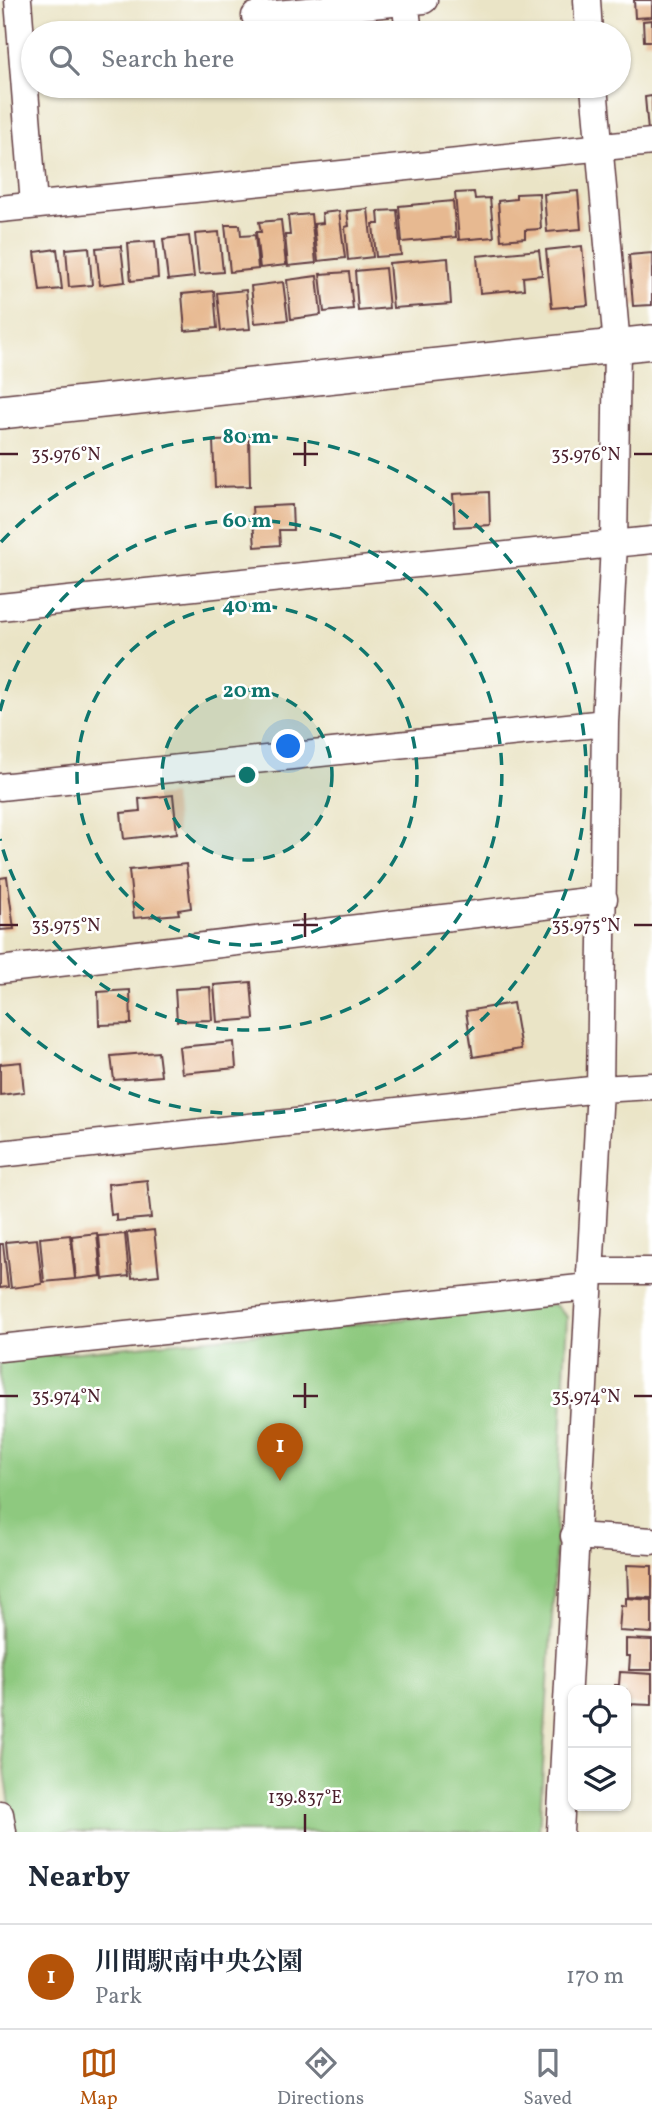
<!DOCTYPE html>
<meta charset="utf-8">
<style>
body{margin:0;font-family:Vollkorn,"Noto Serif JP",serif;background:#f6f6f7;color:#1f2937}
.controls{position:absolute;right:21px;bottom:21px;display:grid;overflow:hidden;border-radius:14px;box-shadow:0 2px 5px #0004}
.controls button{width:63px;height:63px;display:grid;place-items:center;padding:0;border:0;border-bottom:2px solid #e0e1e3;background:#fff;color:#1f2937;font:35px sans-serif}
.you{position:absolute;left:289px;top:747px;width:24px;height:24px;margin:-18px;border:5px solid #fff;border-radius:50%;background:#1a73e8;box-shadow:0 0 0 10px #1a73e833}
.badge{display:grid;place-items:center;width:46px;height:46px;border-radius:50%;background:#b45309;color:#fff;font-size:23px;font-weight:700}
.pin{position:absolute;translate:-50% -58px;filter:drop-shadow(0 2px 4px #0008)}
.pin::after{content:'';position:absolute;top:37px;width:24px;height:21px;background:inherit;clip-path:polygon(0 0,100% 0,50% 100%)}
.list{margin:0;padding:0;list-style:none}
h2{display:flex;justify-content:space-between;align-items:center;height:91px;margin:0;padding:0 28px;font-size:30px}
h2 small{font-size:23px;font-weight:400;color:#747a83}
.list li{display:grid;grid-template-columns:46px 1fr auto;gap:21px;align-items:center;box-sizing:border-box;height:105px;padding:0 28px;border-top:2px solid #e0e1e3}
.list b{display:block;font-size:26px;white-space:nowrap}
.list p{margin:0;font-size:23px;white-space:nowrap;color:#747a83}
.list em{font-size:23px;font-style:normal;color:#747a83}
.icon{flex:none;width:38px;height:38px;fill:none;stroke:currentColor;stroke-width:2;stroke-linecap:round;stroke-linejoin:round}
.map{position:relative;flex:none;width:652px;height:1832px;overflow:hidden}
.search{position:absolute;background:#fff;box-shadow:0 2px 5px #0004;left:21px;right:21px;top:21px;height:77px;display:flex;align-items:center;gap:18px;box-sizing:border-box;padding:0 24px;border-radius:38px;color:#747a83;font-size:26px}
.sheet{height:196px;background:#fff}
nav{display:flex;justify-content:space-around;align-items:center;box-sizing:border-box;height:98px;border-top:2px solid #e0e1e3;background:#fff;font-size:19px;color:#747a83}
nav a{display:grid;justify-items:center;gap:4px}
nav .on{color:#b45309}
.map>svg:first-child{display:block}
.green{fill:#8ec97f;stroke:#6c7455;stroke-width:2}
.building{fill:#e7b991}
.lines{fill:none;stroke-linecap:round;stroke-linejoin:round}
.minor-casing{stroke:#623d42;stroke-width:29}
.tertiary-casing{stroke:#623d42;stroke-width:36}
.minor{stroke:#fff;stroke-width:26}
.tertiary{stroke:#fff;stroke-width:33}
.ticks{fill:none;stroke:#4a1f2b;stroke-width:2.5}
.ring{fill:none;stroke:#0f766e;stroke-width:3.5;stroke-dasharray:12 9}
.ticks-label{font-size:18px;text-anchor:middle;fill:#4a1f2b;stroke:#fff;stroke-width:5;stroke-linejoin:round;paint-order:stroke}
.centre{fill:#0f766e;stroke:#fff;stroke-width:3.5}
.ring-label{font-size:21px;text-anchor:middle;font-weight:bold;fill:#0f766e;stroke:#fff;stroke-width:5;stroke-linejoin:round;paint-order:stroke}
</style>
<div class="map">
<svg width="652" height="1832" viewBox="0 0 652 1832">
<rect width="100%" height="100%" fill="#fff"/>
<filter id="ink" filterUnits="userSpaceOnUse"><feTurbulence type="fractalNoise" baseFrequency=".0143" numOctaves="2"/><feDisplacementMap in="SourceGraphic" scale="14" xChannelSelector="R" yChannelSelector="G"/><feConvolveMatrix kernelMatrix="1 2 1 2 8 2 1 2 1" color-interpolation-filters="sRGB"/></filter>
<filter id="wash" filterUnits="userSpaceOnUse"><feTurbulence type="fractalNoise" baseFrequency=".00686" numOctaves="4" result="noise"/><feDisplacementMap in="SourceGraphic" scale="28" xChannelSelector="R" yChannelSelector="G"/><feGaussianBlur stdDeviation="1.57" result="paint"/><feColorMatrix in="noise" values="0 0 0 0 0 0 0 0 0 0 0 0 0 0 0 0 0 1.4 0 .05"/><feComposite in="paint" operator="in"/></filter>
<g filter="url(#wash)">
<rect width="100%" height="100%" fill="#eae4c6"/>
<path class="green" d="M554 1304 567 1317 553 1601 539 1832H14L0 1737V1360Z"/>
<g id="blocks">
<path class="building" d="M634 0H652V17L635 18Z
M652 20V41H644L643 21Z
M652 96V131H648L645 97Z
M578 191 581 229 547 232 544 194Z
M474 192 475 199 490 198 494 237 459 240 455 193Z
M539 193 541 229 525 230V238L501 240 498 201 516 199V194Z
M453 201 456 237 402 242 399 206Z
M368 209 373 257 348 260 345 227 349 226 347 211Z
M397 210 401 255 376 257 373 224H379L378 211Z
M339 211 345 258 318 261 314 224 323 223 322 213Z
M311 214 316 263 288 266 285 235H290L288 216Z
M281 220 286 265 260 268 256 232H261L259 222Z
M225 225H240L241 236 255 235 258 269 230 272Z
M219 232 223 272 199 274 195 234Z
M189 236 194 277 168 280 163 239Z
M155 241 158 278 131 281 128 243Z
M121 246 125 282 100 285 96 248Z
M582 246 588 305 552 308 546 250Z
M89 247 92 285 69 287 66 249Z
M57 249 62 289 40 291 35 252Z
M539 250 542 275 523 277 524 289 480 293 477 256Z
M652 253V305L633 306 629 255Z
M448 258 451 304 393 308 389 263Z
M385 268 389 308 358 311 355 271Z
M349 272 353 309 324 312 320 274Z
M317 276 321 315 291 319 287 280Z
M283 282 288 320 255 323 251 286Z
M246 290 250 329 221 331 217 293Z
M214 291 217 328 185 331 182 294Z
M249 440 250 486 215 487 213 441Z
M489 492 490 525 455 527 453 494Z
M292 505 293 530H279L280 545 255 547 252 507Z
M173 795 177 833 124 839 121 813 140 811 139 799Z
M186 864 191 908 178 910 179 914 134 918 129 870Z
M7 877 14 929 0 930V878Z
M251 982 254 1019 217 1022 214 985Z
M210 987 212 1020 177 1021 175 989Z
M130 990 131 1024 99 1025 98 992Z
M513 1003 521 1049 473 1057 466 1011Z
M234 1042 236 1068 182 1073 179 1047Z
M158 1052 161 1076 114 1080 111 1056Z
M21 1062 24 1092 0 1095V1064Z
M147 1180 151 1218 116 1221V1214L111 1215 108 1184Z
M154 1230 159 1275 132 1278 127 1233Z
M97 1233 101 1276 76 1279 72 1236Z
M125 1234 129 1276 103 1279 99 1236Z
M70 1235 75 1279 44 1282 40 1238Z
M37 1239 42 1284 11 1288 6 1242Z
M0 1244H3L8 1287 0 1288Z
M627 1565 652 1566V1598L628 1597Z
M626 1598 652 1600V1633L619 1631 621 1605 626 1606Z
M626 1639 652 1640V1670H629L630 1656H626Z
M620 1672 652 1674V1705L626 1704V1690H615V1685H619Z"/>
</g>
</g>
<g filter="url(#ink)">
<use href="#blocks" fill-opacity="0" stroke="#623d42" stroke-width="2"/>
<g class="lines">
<g class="minor-casing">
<path id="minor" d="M18 0 34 205
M405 0 409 33
M587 0 589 33
M255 16 424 0
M0 209 652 142
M0 607 652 540
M0 787 605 723
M0 970 604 899
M0 1154 600 1089 652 1086
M590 1271H652
M0 1348 589 1287
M574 1536 652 1541
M0 1814 3 1832
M560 1832 600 1089 605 723 614 544 617 346 594 86"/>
</g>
<g class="tertiary-casing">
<path id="tertiary" d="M0 412 652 342"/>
</g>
<use href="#minor" class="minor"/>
<use href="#tertiary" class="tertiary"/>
</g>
</g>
<path class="ticks" d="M305 442V466M0 454H18M293 454H318M634 454H652M305 913V937M0 925H18M293 925H318M634 925H652M305 1383V1408M0 1396H18M293 1396H318M634 1396H652M305 1814V1832"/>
<circle cx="247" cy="775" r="85" fill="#0f766e" fill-opacity=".12"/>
<g class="ring">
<circle cx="247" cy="775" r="85"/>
<circle cx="247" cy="775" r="170"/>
<path d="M0 711A255 255 0 1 1 0 839"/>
<path d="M1 542A339 339 0 1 1 1 1008"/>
</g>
<g class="ticks-label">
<text x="66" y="460">35.976°N</text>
<text x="586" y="460">35.976°N</text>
<text x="66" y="931">35.975°N</text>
<text x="586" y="931">35.975°N</text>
<text x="66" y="1402">35.974°N</text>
<text x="586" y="1402">35.974°N</text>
<text x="305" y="1803">139.837°E</text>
</g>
<circle cx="247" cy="775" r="10" class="centre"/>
<g class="ring-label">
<text x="247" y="443">80 m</text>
<text x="247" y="527">60 m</text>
<text x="247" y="612">40 m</text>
<text x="247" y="697">20 m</text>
</g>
</svg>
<div class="controls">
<button><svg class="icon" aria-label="locate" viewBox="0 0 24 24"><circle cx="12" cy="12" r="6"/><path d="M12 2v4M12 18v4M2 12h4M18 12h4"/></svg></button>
<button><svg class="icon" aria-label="layers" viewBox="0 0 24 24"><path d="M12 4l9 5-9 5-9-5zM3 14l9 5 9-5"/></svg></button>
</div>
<div class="you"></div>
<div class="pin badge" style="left:280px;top:1481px">1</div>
<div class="search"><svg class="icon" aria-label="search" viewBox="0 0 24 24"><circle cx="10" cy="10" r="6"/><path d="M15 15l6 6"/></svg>Search here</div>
</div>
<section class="sheet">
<h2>Nearby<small></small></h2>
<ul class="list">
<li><span class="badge">1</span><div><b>川間駅南中央公園</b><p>Park</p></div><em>170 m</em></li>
</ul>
</section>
<nav>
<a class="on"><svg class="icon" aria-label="map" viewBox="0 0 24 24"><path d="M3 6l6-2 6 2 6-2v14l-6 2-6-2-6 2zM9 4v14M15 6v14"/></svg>Map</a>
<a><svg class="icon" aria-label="directions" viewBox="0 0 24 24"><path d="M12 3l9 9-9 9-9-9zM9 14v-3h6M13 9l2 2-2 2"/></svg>Directions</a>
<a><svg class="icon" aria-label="saved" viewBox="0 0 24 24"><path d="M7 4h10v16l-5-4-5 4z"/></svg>Saved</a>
</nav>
